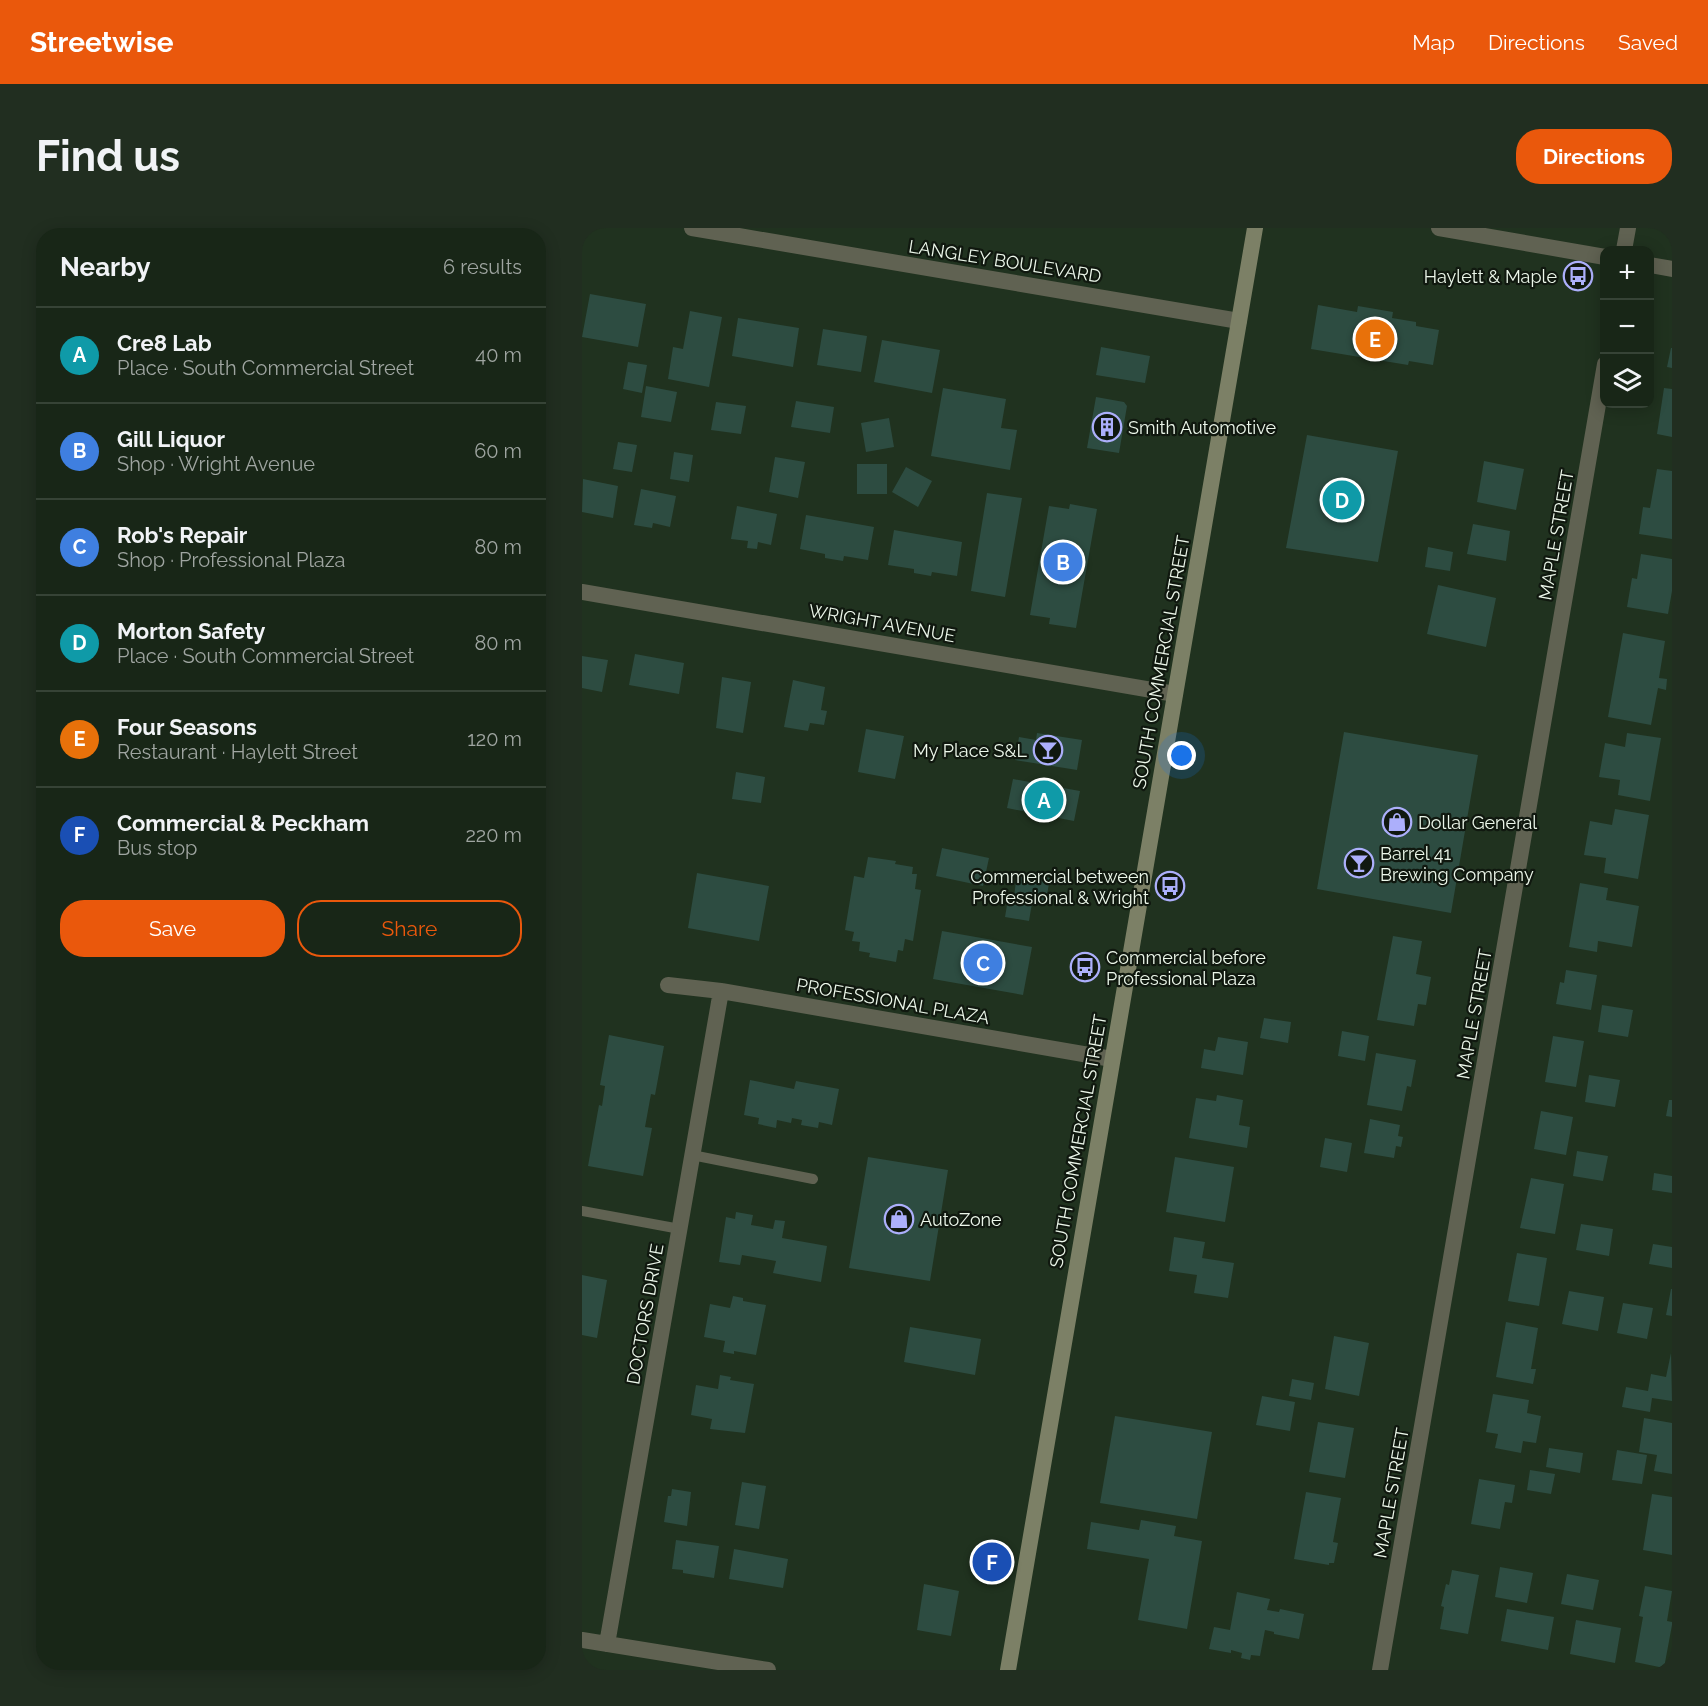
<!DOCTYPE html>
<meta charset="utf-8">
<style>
body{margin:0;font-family:Raleway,sans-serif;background:#212e20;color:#f1f3f6}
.controls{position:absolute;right:18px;top:18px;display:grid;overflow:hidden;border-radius:12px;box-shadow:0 3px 15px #0003}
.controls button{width:54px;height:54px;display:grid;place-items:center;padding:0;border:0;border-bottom:2px solid #364336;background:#182617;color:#f1f3f6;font:30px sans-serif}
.you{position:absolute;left:600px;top:528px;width:21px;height:21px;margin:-15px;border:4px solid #fff;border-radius:50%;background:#1a73e8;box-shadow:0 0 0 9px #1a73e833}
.badge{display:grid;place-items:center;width:39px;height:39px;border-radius:50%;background:#ea580c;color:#fff;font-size:20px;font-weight:700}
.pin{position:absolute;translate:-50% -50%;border:3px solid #fff;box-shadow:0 2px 6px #0006}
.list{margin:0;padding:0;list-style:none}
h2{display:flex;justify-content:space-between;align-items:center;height:78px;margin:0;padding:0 24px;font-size:26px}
h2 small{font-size:20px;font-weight:400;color:#9fa5a1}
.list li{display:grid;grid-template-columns:39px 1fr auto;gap:18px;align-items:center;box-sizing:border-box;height:96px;padding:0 24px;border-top:2px solid #364336}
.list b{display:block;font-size:22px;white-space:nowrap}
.list p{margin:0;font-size:20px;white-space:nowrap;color:#9fa5a1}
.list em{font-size:20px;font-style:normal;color:#9fa5a1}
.actions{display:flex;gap:12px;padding:18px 24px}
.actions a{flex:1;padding:14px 0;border:2px solid #ea580c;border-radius:24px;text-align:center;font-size:21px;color:#ea580c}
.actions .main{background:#ea580c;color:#fff}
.icon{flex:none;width:33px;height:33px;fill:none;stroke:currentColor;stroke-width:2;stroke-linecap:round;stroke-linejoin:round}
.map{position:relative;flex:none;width:1090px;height:1442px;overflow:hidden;border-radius:24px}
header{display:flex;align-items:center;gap:36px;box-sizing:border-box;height:84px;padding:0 30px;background:#ea580c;color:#fff}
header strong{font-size:28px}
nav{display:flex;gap:33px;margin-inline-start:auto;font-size:21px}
.intro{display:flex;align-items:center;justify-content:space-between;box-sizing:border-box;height:144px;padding:0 36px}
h1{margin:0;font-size:42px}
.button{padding:15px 27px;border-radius:24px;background:#ea580c;color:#fff;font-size:21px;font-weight:700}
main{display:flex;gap:36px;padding:0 36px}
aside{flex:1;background:#182617;border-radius:24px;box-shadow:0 3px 15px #0003}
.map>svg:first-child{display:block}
.building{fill:#2d4c41}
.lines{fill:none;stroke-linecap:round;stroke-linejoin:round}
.service{stroke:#606252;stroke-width:10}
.minor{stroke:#606252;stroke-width:16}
.secondary{stroke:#7c8066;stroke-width:16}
.labels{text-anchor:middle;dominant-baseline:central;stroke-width:4.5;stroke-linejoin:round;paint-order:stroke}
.street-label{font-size:18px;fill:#ecf7ea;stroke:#10180f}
.poi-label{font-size:18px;fill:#ecf7ea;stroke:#10180f;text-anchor:start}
</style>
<header>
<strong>Streetwise</strong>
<nav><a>Map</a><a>Directions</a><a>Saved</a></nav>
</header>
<div class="intro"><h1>Find us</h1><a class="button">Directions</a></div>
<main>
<aside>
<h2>Nearby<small>6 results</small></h2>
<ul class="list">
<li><span class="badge" style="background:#0f9aa8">A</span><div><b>Cre8 Lab</b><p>Place · South Commercial Street</p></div><em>40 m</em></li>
<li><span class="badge" style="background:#3f7fe0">B</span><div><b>Gill Liquor</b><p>Shop · Wright Avenue</p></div><em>60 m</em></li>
<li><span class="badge" style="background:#3f7fe0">C</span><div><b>Rob's Repair</b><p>Shop · Professional Plaza</p></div><em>80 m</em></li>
<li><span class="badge" style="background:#0f9aa8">D</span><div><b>Morton Safety</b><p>Place · South Commercial Street</p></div><em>80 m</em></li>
<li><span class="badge" style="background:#e8710a">E</span><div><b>Four Seasons</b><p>Restaurant · Haylett Street</p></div><em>120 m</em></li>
<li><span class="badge" style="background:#1a4fb4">F</span><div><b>Commercial &amp; Peckham</b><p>Bus stop</p></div><em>220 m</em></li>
</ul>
<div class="actions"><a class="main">Save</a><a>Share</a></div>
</aside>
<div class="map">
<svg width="1090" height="1442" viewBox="0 0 1090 1442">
<rect width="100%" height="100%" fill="#20321f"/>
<path class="building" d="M8 66 64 76 56 119 0 109Z
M736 77 775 84 776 78 811 84 810 90 834 94V98L857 102 851 137 827 133 826 137 729 121Z
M108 83 140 89 127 159 86 151 91 119 101 121Z
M156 90 217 100 211 139 150 128Z
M241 101 285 108 279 144 235 137Z
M300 112 358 122 350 165 292 154Z
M519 119 568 128 563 155 514 147Z
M1089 120H1090V140L1085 139Z
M46 134 65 137 60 165 41 161Z
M64 158 95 164 89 194 59 189Z
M361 160 424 171 419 200 435 202 428 242 349 228Z
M1082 160 1090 161V209L1075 206Z
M514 169 542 174 545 178 537 225 505 220Z
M214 173 252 179 248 205 209 199Z
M134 174 164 178 159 206 129 202Z
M307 190 312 219 284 224 279 195Z
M725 207 816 223 796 334 704 320Z
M36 214 55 217 50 244 31 241Z
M92 224 111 227 107 254 88 251Z
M193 229 223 234 216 270 187 264Z
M902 233 942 241 934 282 895 274Z
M275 236H305V266H275Z
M324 239 350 253 336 279 310 264Z
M1075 241 1090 243V311L1057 306 1061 279 1068 280Z
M1 251 36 258 31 290 0 284Z
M59 261 94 268 88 299 71 295 70 300 52 297Z
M405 265 440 270 423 369 389 363Z
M488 276 515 281 494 400 467 396 468 390 448 387 467 278 487 281Z
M155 278 195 286 189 317 176 314 175 321 165 320 166 313 149 311Z
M224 287 292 299 286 332 262 328 261 333 243 330V326L218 321Z
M891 296 928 303 924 333 885 326Z
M312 302 380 314 375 348 350 344 349 348 332 345V341L306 337Z
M846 319 871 324 868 343 843 339Z
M1059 326 1090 331V363L1086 386 1045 379 1050 350 1055 351Z
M856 357 914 370 904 419 845 406Z
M1041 405 1083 413 1077 450 1085 451 1084 462 1076 460 1069 497 1026 489Z
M53 426 102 435 97 466 47 457Z
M0 428 26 432 20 464 0 460Z
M140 449 169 454 161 505 134 500Z
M211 452 243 459 239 482 245 483 242 497 228 495 226 503 202 499Z
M284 501 322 508 313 551 276 544Z
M762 504 896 527 869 685 735 661Z
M455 505 500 512 495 542 433 532 437 509 454 512Z
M1045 505 1079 510 1068 573 1036 567 1038 552 1017 549 1023 515 1043 519Z
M154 544 183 549 179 575 150 571Z
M431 551 498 563 492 593 425 580Z
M1033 581 1067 587 1056 651 1022 645 1024 630 1002 627 1008 593 1030 597Z
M360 620 407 630 401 658 354 648Z
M286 629 314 633 313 636 331 639 330 646H335L333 661 339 662 331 713 323 711 321 723 316 722 314 734 287 729 288 725 277 723 278 714 270 713 272 704 263 702 272 648 282 650Z
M435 644 468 650 463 678 450 675 447 693 423 689 425 677 431 678Z
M115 645 187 658 177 713 106 700Z
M998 655 1026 660 1024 672 1057 678 1050 719 1016 713 1015 724 987 719Z
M360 703 450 719 441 767 351 751Z
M811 708 840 713 834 746 849 749 844 777 836 776 832 798 795 792Z
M984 742 1015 747 1009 782 974 776 978 754 982 755Z
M1020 777 1051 782 1046 809 1016 804Z
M682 790 709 794 706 815 678 810Z
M760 803 787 808 783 833 756 828Z
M27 807 82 818 73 867 69 866 63 899 70 900 61 948 6 938 17 877 20 878 23 858 18 857Z
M971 808 1002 813 994 859 963 854Z
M636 809 666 814 661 847 619 840 622 821 633 823Z
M794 825 834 832 829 859 825 858 820 883 785 877Z
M1007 847 1038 852 1033 879 1003 874Z
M168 852 212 861 214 853 257 861 250 897 237 894 236 900 219 897 220 892 210 890 209 895 195 892 194 900 176 896 177 890 162 887Z
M635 867 661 872 657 897 668 899 665 920 607 910 614 870 634 873Z
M1087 872H1090V889L1084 888Z
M959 883 991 889 984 927 952 921Z
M788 891 818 897 816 908 821 909 819 919 814 918 812 930 782 925Z
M743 910 770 915 765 944 738 939Z
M995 923 1026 928 1021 953 991 948Z
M286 929 366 942 348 1053 267 1040Z
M593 929 652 939 643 994 584 984Z
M1072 945 1090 948V965L1070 962Z
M949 950 982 956 973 1006 938 1000Z
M154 984 171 987 169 997 191 1001 193 992 203 993 200 1010 245 1018 239 1054 191 1045 194 1033 160 1027 158 1037 137 1034 144 989 153 991Z
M999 996 1031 1001 1027 1028 994 1022Z
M592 1009 623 1014 620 1030 652 1035 646 1070 612 1065 615 1047 587 1043Z
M1071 1016 1090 1019V1040L1067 1036Z
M935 1025 965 1030 957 1078 926 1073Z
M0 1047 25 1052 15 1110 0 1107Z
M1089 1061H1090V1088L1084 1087Z
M987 1063 1022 1069 1016 1103 980 1096Z
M151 1068 161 1070V1073L184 1077 174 1127 152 1123V1126L141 1124 143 1113 122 1109 128 1076 148 1080Z
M1041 1075 1071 1080 1065 1111 1035 1105Z
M924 1094 956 1100 949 1141H954L951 1156 914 1149Z
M328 1099 399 1111 393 1147 322 1134Z
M752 1108 787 1115 777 1168 743 1161Z
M1089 1125 1090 1173 1070 1170 1068 1184 1040 1179 1044 1159 1066 1163 1069 1146 1084 1149Z
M138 1147 149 1149 148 1152 172 1156 163 1205 128 1201 130 1191 109 1187 114 1157 136 1161Z
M710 1151 732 1155 729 1172 707 1168Z
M911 1166 947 1172 945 1185 959 1188 954 1215 941 1213 939 1225 913 1220 916 1206 904 1204Z
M680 1168 713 1174 708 1203 674 1197Z
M533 1188 630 1204 615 1291 518 1275Z
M1062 1190 1090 1195V1246L1072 1243 1075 1227 1057 1224Z
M736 1194 772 1200 763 1250 727 1244Z
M967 1220 1001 1225 998 1245 964 1239Z
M1035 1222 1065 1227 1060 1256 1030 1252Z
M948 1242 973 1246 969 1266 945 1262Z
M897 1251 933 1257 930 1275 923 1274 918 1301 889 1296Z
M160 1254 184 1258 177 1301 153 1297Z
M90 1261 109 1264 105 1298 82 1294 86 1268H89Z
M724 1264 759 1270 751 1314 756 1315 752 1335H747V1337L712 1331Z
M1070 1266 1090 1269V1327L1061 1322Z
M559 1292 594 1298 592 1308 620 1313 605 1401 556 1392 567 1331 505 1321 509 1294 557 1302Z
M94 1312 137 1318 132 1350 101 1345V1342L90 1341Z
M152 1321 206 1331 201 1360 147 1351Z
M918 1339 951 1345 945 1375 913 1369Z
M870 1342 897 1347 886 1406 858 1401 862 1379 859 1378 864 1356 867 1357Z
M985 1346 1017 1352 1011 1382 979 1376Z
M342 1356 377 1363 369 1408 335 1402Z
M1063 1358 1090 1363 1085 1393 1090 1394V1397L1082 1440 1053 1434 1061 1389 1057 1388Z
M655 1364 688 1371 685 1382 697 1384 698 1381 722 1386 717 1411 692 1406V1404L683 1402 678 1428 669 1427 668 1432 659 1430 660 1425 649 1422V1425L627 1421 632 1399 648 1402Z
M925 1381 972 1389 966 1422 919 1413Z
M994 1392 1039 1400 1033 1435 988 1426Z"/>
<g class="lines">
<path class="service" d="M110 927 231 951
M0 983 98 1001"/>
<path class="minor" d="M110 0 657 93
M857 0 1023 29
M1042 22 1046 0
M1068 37 1090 41
M0 364 593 466
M86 757 139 763 530 831
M0 1412 186 1442
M25 1416 139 763
M798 1442 1023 136"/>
<path class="secondary" d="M426 1442 673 0"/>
</g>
<defs>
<g id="bus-ring" transform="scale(1.5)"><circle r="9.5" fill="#10180f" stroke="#acaffb" stroke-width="1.5"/><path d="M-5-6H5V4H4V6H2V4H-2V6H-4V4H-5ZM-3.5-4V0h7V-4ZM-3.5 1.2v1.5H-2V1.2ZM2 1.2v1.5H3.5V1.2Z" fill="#acaffb"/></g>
<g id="building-ring" transform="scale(1.5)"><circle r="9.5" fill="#10180f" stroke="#acaffb" stroke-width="1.5"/><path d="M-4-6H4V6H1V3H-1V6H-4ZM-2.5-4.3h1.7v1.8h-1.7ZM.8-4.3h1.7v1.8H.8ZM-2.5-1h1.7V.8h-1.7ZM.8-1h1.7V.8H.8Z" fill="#acaffb"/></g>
<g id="bar-ring" transform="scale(1.5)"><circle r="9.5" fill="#10180f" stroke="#acaffb" stroke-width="1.5"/><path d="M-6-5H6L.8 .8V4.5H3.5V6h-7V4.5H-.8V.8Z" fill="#acaffb"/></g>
<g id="shop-ring" transform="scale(1.5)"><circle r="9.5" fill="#10180f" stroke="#acaffb" stroke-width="1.5"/><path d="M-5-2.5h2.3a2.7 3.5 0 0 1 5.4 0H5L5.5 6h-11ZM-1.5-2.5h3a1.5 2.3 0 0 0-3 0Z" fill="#acaffb"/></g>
</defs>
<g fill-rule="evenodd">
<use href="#bus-ring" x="996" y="48"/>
<use href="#building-ring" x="525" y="199"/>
<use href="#bar-ring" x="466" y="522"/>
<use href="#shop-ring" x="815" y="594"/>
<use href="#bar-ring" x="777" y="635"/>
<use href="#bus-ring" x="588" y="658"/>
<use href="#bus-ring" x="503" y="739"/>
<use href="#shop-ring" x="317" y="991"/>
</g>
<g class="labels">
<g class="street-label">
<text transform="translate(423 33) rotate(9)">LANGLEY BOULEVARD</text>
<text transform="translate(974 307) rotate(-80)">MAPLE STREET</text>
<text transform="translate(300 395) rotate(10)">WRIGHT AVENUE</text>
<text transform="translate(579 434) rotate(-80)">SOUTH COMMERCIAL STREET</text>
<text transform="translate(311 773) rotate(10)">PROFESSIONAL PLAZA</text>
<text transform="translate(892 786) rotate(-80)">MAPLE STREET</text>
<text transform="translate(496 913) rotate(-80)">SOUTH COMMERCIAL STREET</text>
<text transform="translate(63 1086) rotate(-80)">DOCTORS DRIVE</text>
<text transform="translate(809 1265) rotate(-80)">MAPLE STREET</text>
</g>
<g class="poi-label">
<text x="975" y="48" text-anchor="end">Haylett &amp; Maple</text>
<text x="546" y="199">Smith Automotive</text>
<text x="445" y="522" text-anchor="end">My Place S&amp;L</text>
<text x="836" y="594">Dollar General</text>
<text x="798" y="625">Barrel 41<tspan x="798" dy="21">Brewing Company</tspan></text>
<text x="567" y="648" text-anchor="end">Commercial between<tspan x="567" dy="21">Professional &amp; Wright</tspan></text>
<text x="524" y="729">Commercial before<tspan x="524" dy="21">Professional Plaza</tspan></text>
<text x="338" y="991">AutoZone</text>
</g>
</g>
</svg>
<div class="controls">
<button>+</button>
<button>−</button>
<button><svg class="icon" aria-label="layers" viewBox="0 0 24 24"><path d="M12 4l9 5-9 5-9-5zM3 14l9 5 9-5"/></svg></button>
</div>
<div class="you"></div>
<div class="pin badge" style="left:462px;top:572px;background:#0f9aa8">A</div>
<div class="pin badge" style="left:481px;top:334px;background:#3f7fe0">B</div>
<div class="pin badge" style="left:401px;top:735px;background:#3f7fe0">C</div>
<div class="pin badge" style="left:760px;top:272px;background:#0f9aa8">D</div>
<div class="pin badge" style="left:793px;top:111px;background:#e8710a">E</div>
<div class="pin badge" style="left:410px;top:1334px;background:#1a4fb4">F</div>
</div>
</main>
